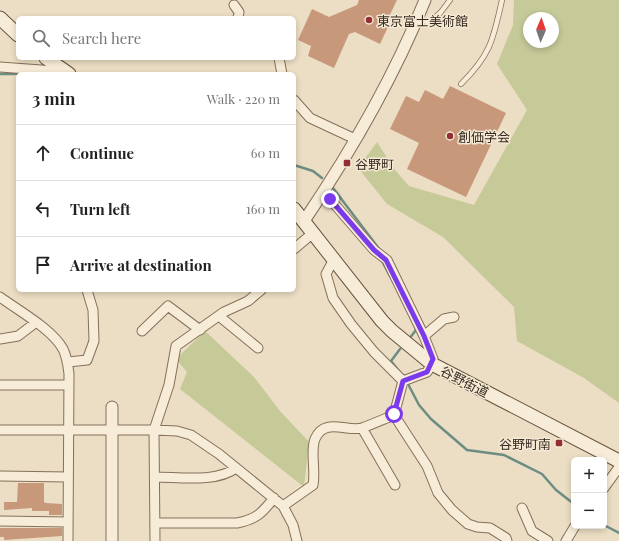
<!DOCTYPE html>
<meta charset="utf-8">
<style>
body{margin:0;font-family:"Playfair Display","Noto Sans JP",serif;background:#f2f2f2;color:#222}
.controls{position:absolute;right:12px;bottom:12px;display:grid;overflow:hidden;border-radius:6px;box-shadow:0 2px 6px #0003}
.controls button{width:36px;height:36px;display:grid;place-items:center;padding:0;border:0;border-bottom:1px solid #e0e0e0;background:#fff;color:#222;font:20px sans-serif}
.compass{position:absolute;left:523px;top:12px;width:36px;height:36px;border-radius:50%;background:#fff;box-shadow:0 2px 6px #0003;rotate:2deg}
.stop{position:absolute;width:12px;height:12px;margin:-9px;border:3px solid #7c3aed;border-radius:50%;background:#fff}
.stop.end{background:#7c3aed;border-color:#fff;box-shadow:0 1px 4px #0008}
.list{margin:0;padding:0;list-style:none}
h2{display:flex;justify-content:space-between;align-items:center;height:52px;margin:0;padding:0 16px;font-size:17px}
h2 small{font-size:13px;font-weight:400;color:#767676}
.list li{display:grid;grid-template-columns:26px 1fr auto;gap:12px;align-items:center;box-sizing:border-box;height:56px;padding:0 16px;border-top:1px solid #e0e0e0}
.list b{display:block;font-size:15px;white-space:nowrap}
.list em{font-size:13px;font-style:normal;color:#767676}
.icon{flex:none;width:22px;height:22px;fill:none;stroke:currentColor;stroke-width:2;stroke-linecap:round;stroke-linejoin:round}
.map{position:relative;flex:none;width:619px;height:541px;overflow:hidden}
.search{position:absolute;background:#fff;box-shadow:0 2px 6px #0003;left:16px;top:16px;width:280px;height:44px;display:flex;align-items:center;gap:10px;box-sizing:border-box;padding:0 14px;border-radius:6px;color:#767676;font-size:15px}
.panel{position:absolute;background:#fff;box-shadow:0 2px 6px #0003;left:16px;top:72px;width:280px;height:220px;border-radius:6px}
.map>svg:first-child{display:block}
.green{fill:#c6c998;fill-rule:evenodd}
.lines{fill:none;stroke-linecap:round;stroke-linejoin:round}
.stream{stroke:#6d8d83;stroke-width:2.5}
.building{fill:#c8987b}
.service-casing{stroke:#85705b;stroke-width:6}
.minor-casing{stroke:#85705b;stroke-width:11}
.tertiary-casing{stroke:#85705b;stroke-width:13}
.secondary-casing{stroke:#67513e;stroke-width:15}
.service{stroke:#f7ecd7;stroke-width:4.5}
.minor{stroke:#f7ecd7;stroke-width:9}
.tertiary{stroke:#f7ecd7;stroke-width:11}
.secondary{stroke:#f7ecd7;stroke-width:13}
.route{stroke:#7c3aed;stroke-width:5}
.poi-dot{fill:#922e34;stroke:#f4e9d3;stroke-width:1.5}
.labels{text-anchor:middle;dominant-baseline:central;stroke-width:3;stroke-linejoin:round;paint-order:stroke}
.poi-label{font-size:13px;fill:#36291f;stroke:#f4e9d3;text-anchor:start}
.street-label{font-size:13px;fill:#36291f;stroke:#f4e9d3}
</style>
<div class="map">
<svg width="619" height="541" viewBox="0 0 619 541">
<rect width="100%" height="100%" fill="#ecdec4"/>
<path class="green" d="M514 0H619V403L584 378 517 341 514 307 443 237 387 204 358 168 377 142 395 170 409 186 474 205 527 110 497 64 513 25ZM529 18H553V42H529Z
M205 331 254 377 280 411 309 442 304 487 180 389 187 372 176 359Z"/>
<g class="lines">
<path class="stream" d="M0 74H29
M294 165 313 171 322 178
M333 188 380 250
M382 261 390 276
M409 339 416 330 415 327
M399 371 391 361 400 349
M408 384 419 405 431 419 467 450 504 455 542 474 556 490 574 504
M604 525 619 533"/>
</g>
<path class="building" d="M359 0H397L385 25 388 27 380 44 355 32 349 34 334 68 308 56 311 46 298 40 312 9 329 17 357 5Z
M450 86 506 113 466 197 407 169 419 143 390 129 406 96 419 102 425 90 443 99Z
M18 483H44V502L46 503 62 504V515H49V511H32V508L4 510V502H17Z
M0 528H62V536L4 540V537H0Z"/>
<g class="lines">
<g class="service-casing">
<path id="service" d="M418 18 429 23 441 12 450 0
M461 84C491 54 493 40 502 0"/>
</g>
<g class="minor-casing">
<path id="minor" d="M234 5 239 12 238 18
M279 58 282 74
M0 67 55 71 60 68
M294 100 310 118 355 139
M324 192 374 250 387 260 424 336 433 359 432 364 427 372 403 381
M294 249 313 233
M334 259 326 274 333 298 351 324 374 352 403 381 394 415 427 466 438 493 452 510 468 524 477 527 490 528 506 538 507 541
M0 297C19 311 52 329 63 349 67 357 68 365 69 374L68 541
M219 316 258 348
M142 331 168 306 200 330
M424 336 444 319 454 317
M0 339 18 336 35 323
M68 362 87 360 94 341 93 310 87 290
M0 385H68
M362 428 395 485
M0 430H154L177 431 191 435 219 454 283 506 293 525 297 541
M0 476 68 477
M155 477C179 477 216 483 236 468
M604 488 619 467
M283 506 313 485C316 471 310 451 315 439 324 417 347 432 362 428 373 424 384 419 394 415
M522 508 532 531 548 541
M0 521 68 522
M155 523H237C257 519 262 513 274 498
M155 541 154 430 169 385 176 346 224 312 248 301 261 290
M566 541 575 526"/>
</g>
<g class="tertiary-casing">
<path id="tertiary" d="M304 221C350 153 394 77 425 0
M112 541V407"/>
</g>
<g class="secondary-casing">
<path id="secondary" d="M0 18 18 35
M46 58 69 74
M294 209 382 321 392 331 432 364 619 461"/>
</g>
<use href="#service" class="service"/>
<use href="#minor" class="minor"/>
<use href="#tertiary" class="tertiary"/>
<use href="#secondary" class="secondary"/>
</g>
<g class="lines">
<path class="route" d="M330 199 374 250 386 260 424 336 433 359 427 372 403 381 394 414"/>
</g>
<g class="poi-dot">
<circle cx="369" cy="20" r="4"/>
<circle cx="450" cy="136" r="4"/>
<rect x="343" y="159" width="8" height="8" rx="2"/>
<rect x="555" y="439" width="8" height="8" rx="2"/>
</g>
<g class="labels">
<g class="poi-label">
<text x="377" y="20">東京富士美術館</text>
<text x="458" y="136">創価学会</text>
<text x="355" y="163">谷野町</text>
<text x="551" y="443" text-anchor="end">谷野町南</text>
</g>
<g class="street-label">
<text transform="translate(465 381) rotate(27)">谷野街道</text>
</g>
</g>
</svg>
<div class="controls">
<button>+</button>
<button>−</button>
</div>
<svg class="compass" viewBox="-18 -18 36 36"><path d="M0-13l5 13h-10z" fill="#e53935"/><path d="M0 13l5-13h-10z" fill="#767676"/></svg>
<div class="stop" style="left:394px;top:414px"></div>
<div class="stop end" style="left:330px;top:199px"></div>
<div class="search"><svg class="icon" aria-label="search" viewBox="0 0 24 24"><circle cx="10" cy="10" r="6"/><path d="M15 15l6 6"/></svg>Search here</div>
<section class="panel">
<h2>3 min<small>Walk · 220 m</small></h2>
<ul class="list">
<li><svg class="icon" aria-label="ahead" viewBox="0 0 24 24"><path d="M12 20V5M6 11l6-6 6 6"/></svg><div><b>Continue</b></div><em>60 m</em></li>
<li><svg class="icon" aria-label="left" viewBox="0 0 24 24"><path d="M17 20v-9H6M10 6l-5 5 5 5"/></svg><div><b>Turn left</b></div><em>160 m</em></li>
<li><svg class="icon" aria-label="arrive" viewBox="0 0 24 24"><path d="M6 21V4h12l-3 4 3 4H6"/></svg><div><b>Arrive at destination</b></div></li>
</ul>
</section>
</div>
